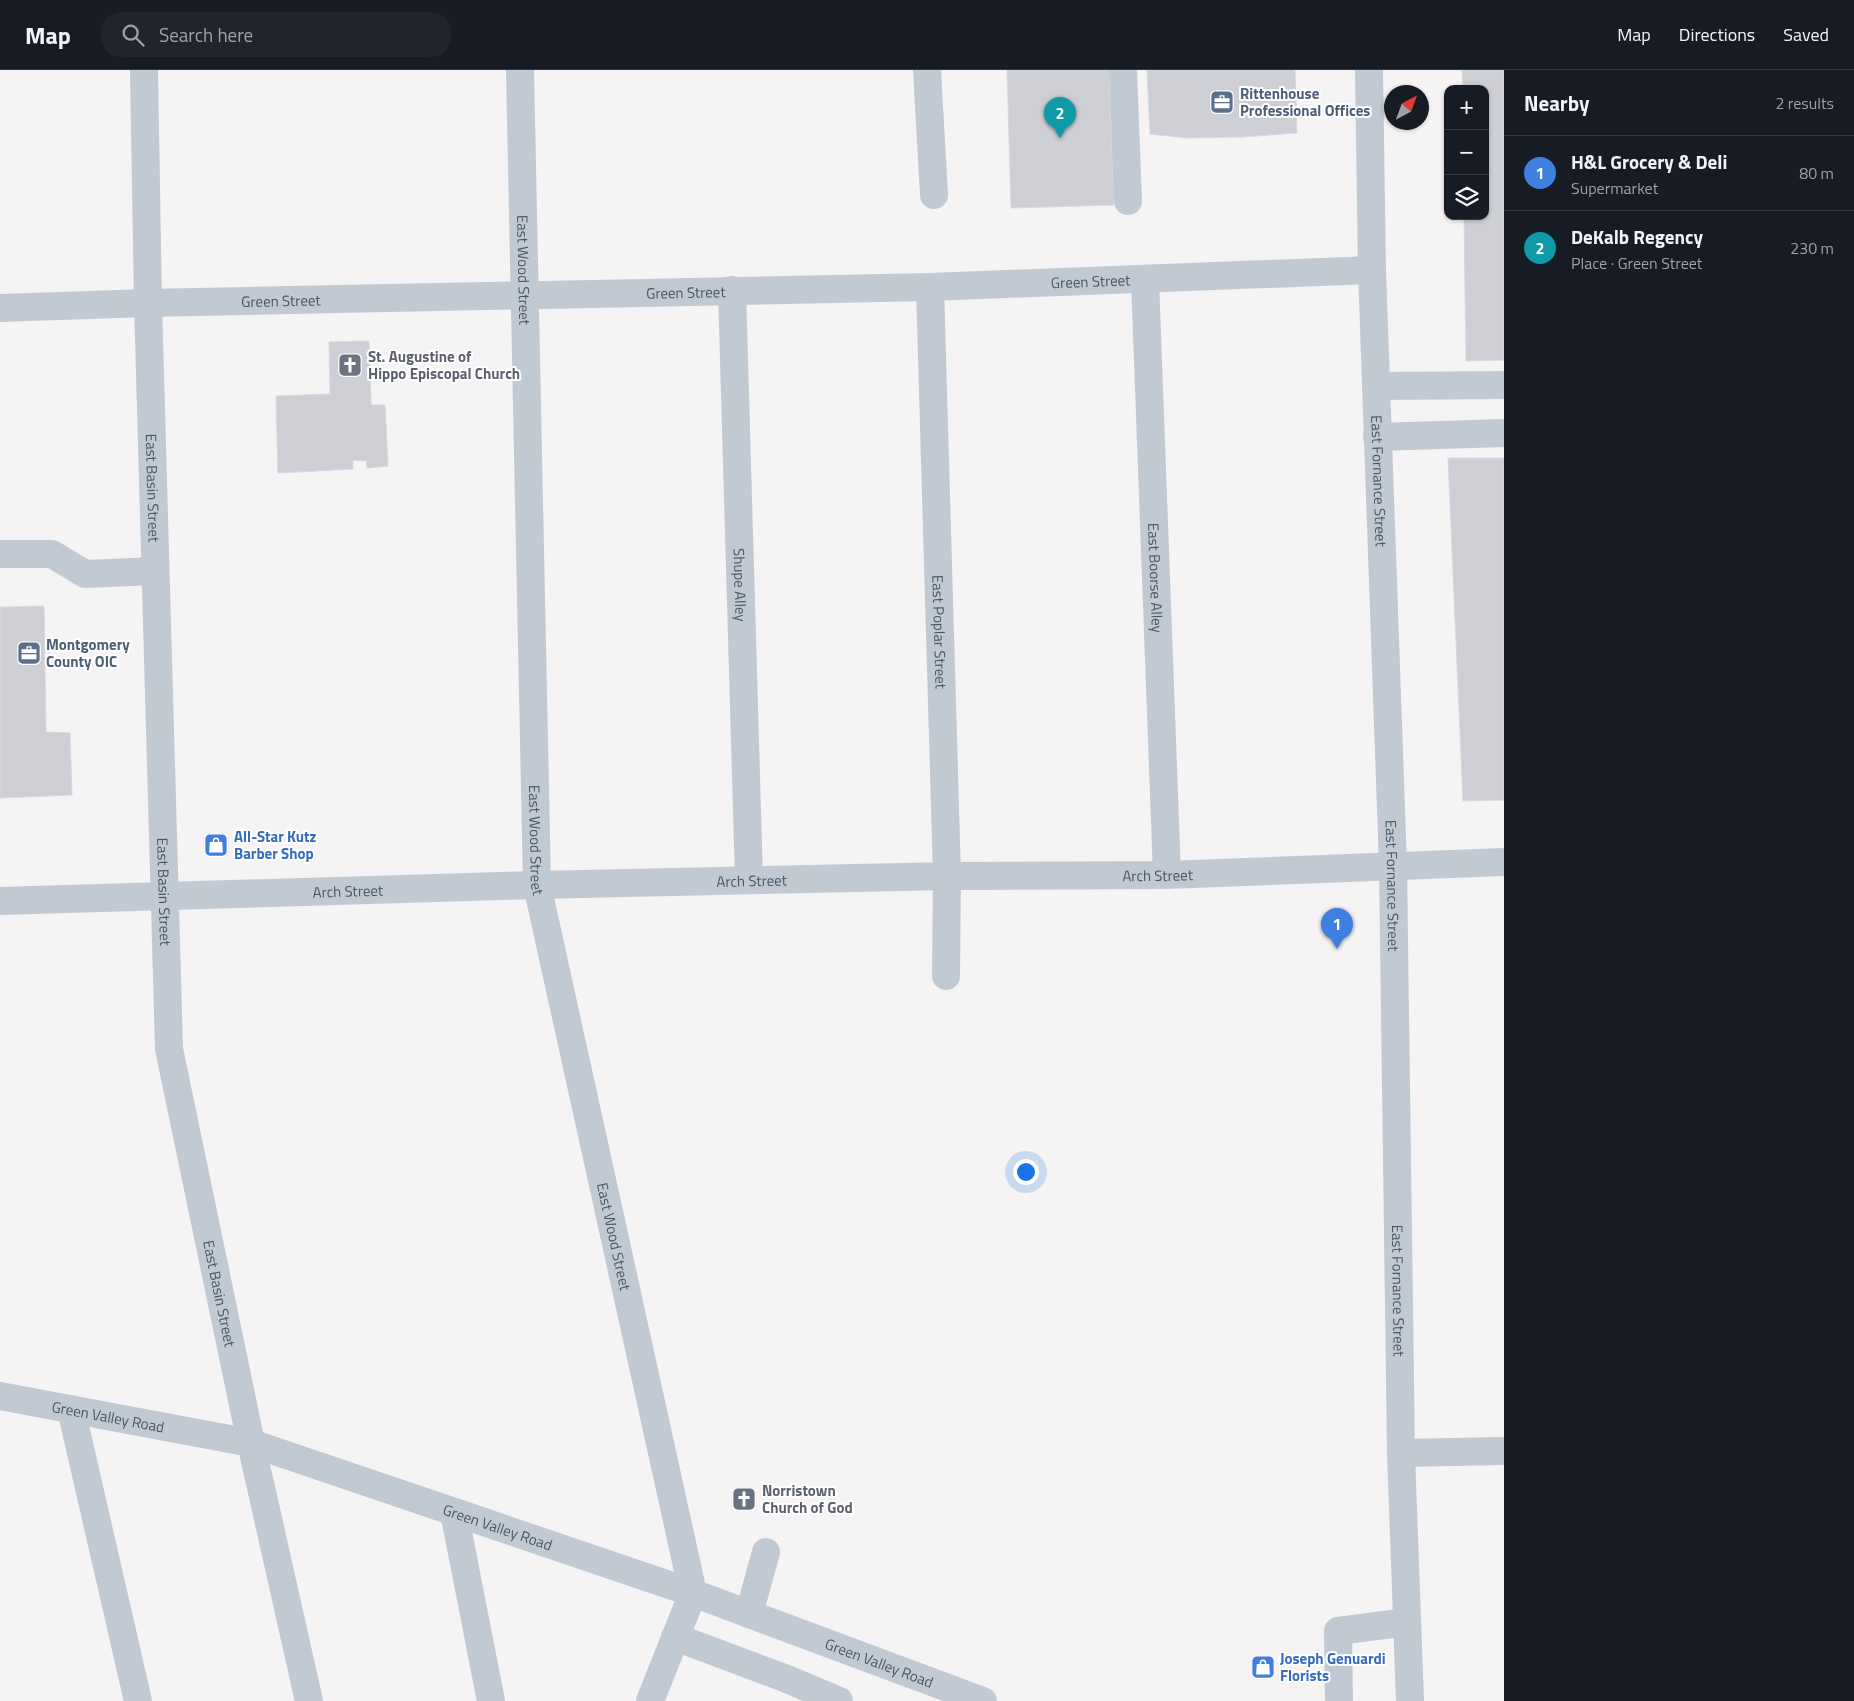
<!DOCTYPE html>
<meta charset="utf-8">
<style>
body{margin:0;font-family:"Titillium Web",sans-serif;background:#20242c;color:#f1f3f6}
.controls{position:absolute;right:15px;top:15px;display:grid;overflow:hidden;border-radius:10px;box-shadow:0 1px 4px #0004}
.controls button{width:45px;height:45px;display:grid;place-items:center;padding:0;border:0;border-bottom:1px solid #363941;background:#171b24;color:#f1f3f6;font:25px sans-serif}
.compass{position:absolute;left:1384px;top:15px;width:45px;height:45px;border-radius:50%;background:#171b24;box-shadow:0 1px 4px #0004;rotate:41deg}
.you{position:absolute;left:1025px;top:1101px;width:18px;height:18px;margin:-12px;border:4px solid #fff;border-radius:50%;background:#1a73e8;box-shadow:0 0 0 8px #1a73e833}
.badge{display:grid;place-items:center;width:32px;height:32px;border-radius:50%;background:#8c9099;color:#fff;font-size:16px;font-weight:700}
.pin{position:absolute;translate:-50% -41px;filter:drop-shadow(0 1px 2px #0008)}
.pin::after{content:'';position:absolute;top:26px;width:18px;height:15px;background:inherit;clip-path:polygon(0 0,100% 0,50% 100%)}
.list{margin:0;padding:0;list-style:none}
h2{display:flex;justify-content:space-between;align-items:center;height:65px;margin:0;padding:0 20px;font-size:21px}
h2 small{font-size:16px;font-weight:400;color:#9ea1a6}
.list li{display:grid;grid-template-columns:32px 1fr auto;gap:15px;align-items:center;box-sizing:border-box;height:75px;padding:0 20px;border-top:1px solid #363941}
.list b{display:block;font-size:19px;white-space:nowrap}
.list p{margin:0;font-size:16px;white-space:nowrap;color:#9ea1a6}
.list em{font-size:16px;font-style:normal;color:#9ea1a6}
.icon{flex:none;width:28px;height:28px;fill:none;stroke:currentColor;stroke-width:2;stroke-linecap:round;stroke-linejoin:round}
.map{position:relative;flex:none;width:1504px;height:1631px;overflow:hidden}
header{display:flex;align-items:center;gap:30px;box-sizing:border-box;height:70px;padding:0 25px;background:#171b24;border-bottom:1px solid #363941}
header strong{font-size:24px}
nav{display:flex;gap:28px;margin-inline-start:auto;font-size:18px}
.search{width:350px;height:45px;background:#20242c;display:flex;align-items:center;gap:12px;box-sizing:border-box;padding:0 18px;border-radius:20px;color:#9ea1a6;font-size:19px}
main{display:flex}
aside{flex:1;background:#171b24}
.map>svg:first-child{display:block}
.building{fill:#cdcfd5;stroke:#d7d9de}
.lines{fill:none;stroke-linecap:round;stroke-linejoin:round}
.minor{stroke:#c1cad2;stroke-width:28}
.labels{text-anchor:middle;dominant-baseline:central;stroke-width:4;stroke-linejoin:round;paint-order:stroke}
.service-label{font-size:15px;font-weight:bold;fill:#4e5e75;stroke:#fff;text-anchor:start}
.street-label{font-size:15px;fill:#4a5661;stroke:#fff}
.worship-label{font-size:15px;font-weight:bold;fill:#5b616d;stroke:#fff;text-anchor:start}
.shop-label{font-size:15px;font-weight:bold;fill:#366cbe;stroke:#fff;text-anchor:start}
</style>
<header>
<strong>Map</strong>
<div class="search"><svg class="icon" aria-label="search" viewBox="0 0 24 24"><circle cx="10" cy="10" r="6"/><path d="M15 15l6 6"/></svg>Search here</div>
<nav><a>Map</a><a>Directions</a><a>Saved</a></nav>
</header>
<main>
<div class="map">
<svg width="1504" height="1631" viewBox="0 0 1504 1631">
<rect width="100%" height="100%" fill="#f5f3f3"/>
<path class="building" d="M1007 0H1109L1114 135 1011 138Z
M1147 0H1295L1297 63 1243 67 1187 68 1150 64Z
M1462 0H1504V290L1466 291 1464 146H1485V19H1463Z
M369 271 371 335H385L388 396 367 398 366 391 353 390V399L278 403 276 326 330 324 329 272Z
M1448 388H1504V730L1463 731Z
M44 536 46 662 70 663 72 725 0 728V537Z"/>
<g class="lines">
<g class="minor">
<path id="s1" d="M144 0 148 233 169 979 251 1373 309 1631"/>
<path id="s2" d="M520 0 537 815 693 1523 650 1631"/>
<path d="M927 0 934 125"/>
<path d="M1123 0 1128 131"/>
<path id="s3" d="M1369 0 1372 200 1393 796 1401 1383 1410 1631"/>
<path id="s4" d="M1145 210 1167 805"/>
<path id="s5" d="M930 217 947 806 946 906"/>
<path id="s6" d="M732 220 749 810"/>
<path id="s7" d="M0 238 148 233 930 217 1372 200"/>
<path d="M1376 316 1504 315"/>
<path d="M1377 367 1504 363"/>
<path d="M0 484H52L85 504 155 501"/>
<path id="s8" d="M0 831 537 815 947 806 1167 805 1504 792"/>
<path id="s9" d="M0 1326 251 1373 693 1523 983 1631"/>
<path d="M71 1339 138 1631"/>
<path d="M1401 1383 1504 1381"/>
<path d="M454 1442 491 1631"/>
<path d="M749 1544 766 1482"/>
<path d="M675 1567 787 1609 839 1631"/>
<path d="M1339 1631 1338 1561 1407 1552"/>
</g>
</g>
<defs>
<g id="office-square" transform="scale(1.25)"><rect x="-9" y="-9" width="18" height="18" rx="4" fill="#5c6f8a" stroke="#fff"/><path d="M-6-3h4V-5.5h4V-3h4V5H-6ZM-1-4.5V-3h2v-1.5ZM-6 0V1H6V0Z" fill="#fff"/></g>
<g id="church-square" transform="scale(1.25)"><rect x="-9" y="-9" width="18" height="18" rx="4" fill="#6b7280" stroke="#fff"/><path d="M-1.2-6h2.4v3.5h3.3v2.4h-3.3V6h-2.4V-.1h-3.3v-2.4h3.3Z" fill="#fff"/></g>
<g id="shop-square" transform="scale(1.25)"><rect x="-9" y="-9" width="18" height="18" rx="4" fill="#3f7fe0" stroke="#fff"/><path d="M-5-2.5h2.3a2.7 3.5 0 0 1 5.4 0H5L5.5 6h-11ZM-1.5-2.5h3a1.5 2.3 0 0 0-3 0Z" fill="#fff"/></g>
</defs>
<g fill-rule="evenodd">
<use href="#office-square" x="1222" y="32"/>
<use href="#church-square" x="350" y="295"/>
<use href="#office-square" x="29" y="583"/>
<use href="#shop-square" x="216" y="775"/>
<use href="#church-square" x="744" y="1429"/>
<use href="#shop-square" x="1263" y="1597"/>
</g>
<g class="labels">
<g class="service-label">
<text x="1240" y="23">Rittenhouse<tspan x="1240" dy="17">Professional Offices</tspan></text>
<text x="46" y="574">Montgomery<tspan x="46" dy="17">County OIC</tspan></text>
</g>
<g class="street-label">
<text stroke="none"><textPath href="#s2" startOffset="200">East Wood Street</textPath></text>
<text stroke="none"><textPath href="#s7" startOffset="1091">Green Street</textPath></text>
<text stroke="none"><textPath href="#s7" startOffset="686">Green Street</textPath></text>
<text stroke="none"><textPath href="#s7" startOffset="281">Green Street</textPath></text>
<text stroke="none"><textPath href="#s3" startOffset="411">East Fornance Street</textPath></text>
<text stroke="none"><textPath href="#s1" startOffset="418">East Basin Street</textPath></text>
<text stroke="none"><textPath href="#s4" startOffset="298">East Boorse Alley</textPath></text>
<text stroke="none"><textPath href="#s6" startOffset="295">Shupe Alley</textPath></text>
<text stroke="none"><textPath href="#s5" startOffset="345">East Poplar Street</textPath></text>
<text stroke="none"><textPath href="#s2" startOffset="770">East Wood Street</textPath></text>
<text stroke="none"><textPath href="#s8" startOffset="1158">Arch Street</textPath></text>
<text stroke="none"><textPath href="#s8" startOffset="752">Arch Street</textPath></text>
<text stroke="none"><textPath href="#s3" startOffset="816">East Fornance Street</textPath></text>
<text stroke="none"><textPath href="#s8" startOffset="348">Arch Street</textPath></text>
<text stroke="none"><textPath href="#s1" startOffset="822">East Basin Street</textPath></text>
<text stroke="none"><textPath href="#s2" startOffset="1175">East Wood Street</textPath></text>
<text stroke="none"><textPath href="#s3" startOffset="1221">East Fornance Street</textPath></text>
<text stroke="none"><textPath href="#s1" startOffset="1229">East Basin Street</textPath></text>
<text stroke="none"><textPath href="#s9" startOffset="110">Green Valley Road</textPath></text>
<text stroke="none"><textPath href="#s9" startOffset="516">Green Valley Road</textPath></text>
<text stroke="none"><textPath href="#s9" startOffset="921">Green Valley Road</textPath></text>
</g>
<g class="worship-label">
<text x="368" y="286">St. Augustine of<tspan x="368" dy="17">Hippo Episcopal Church</tspan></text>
<text x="762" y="1420">Norristown<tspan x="762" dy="17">Church of God</tspan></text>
</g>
<g class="shop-label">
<text x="234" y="766">All-Star Kutz<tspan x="234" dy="17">Barber Shop</tspan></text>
<text x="1280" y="1588">Joseph Genuardi<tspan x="1280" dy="17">Florists</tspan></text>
</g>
</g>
</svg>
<div class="controls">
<button>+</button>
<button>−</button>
<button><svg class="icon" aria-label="layers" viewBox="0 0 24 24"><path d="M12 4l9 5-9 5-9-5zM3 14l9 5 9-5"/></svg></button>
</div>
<svg class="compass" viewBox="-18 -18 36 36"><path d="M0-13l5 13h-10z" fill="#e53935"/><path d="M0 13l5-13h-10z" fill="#9ea1a6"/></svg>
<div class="you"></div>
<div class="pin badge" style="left:1337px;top:879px;background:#3f7fe0">1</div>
<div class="pin badge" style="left:1060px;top:68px;background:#0f9aa8">2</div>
</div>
<aside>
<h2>Nearby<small>2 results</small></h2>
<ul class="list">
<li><span class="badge" style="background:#3f7fe0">1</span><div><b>H&amp;L Grocery &amp; Deli</b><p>Supermarket</p></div><em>80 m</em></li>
<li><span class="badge" style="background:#0f9aa8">2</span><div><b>DeKalb Regency</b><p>Place · Green Street</p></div><em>230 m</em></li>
</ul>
</aside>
</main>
